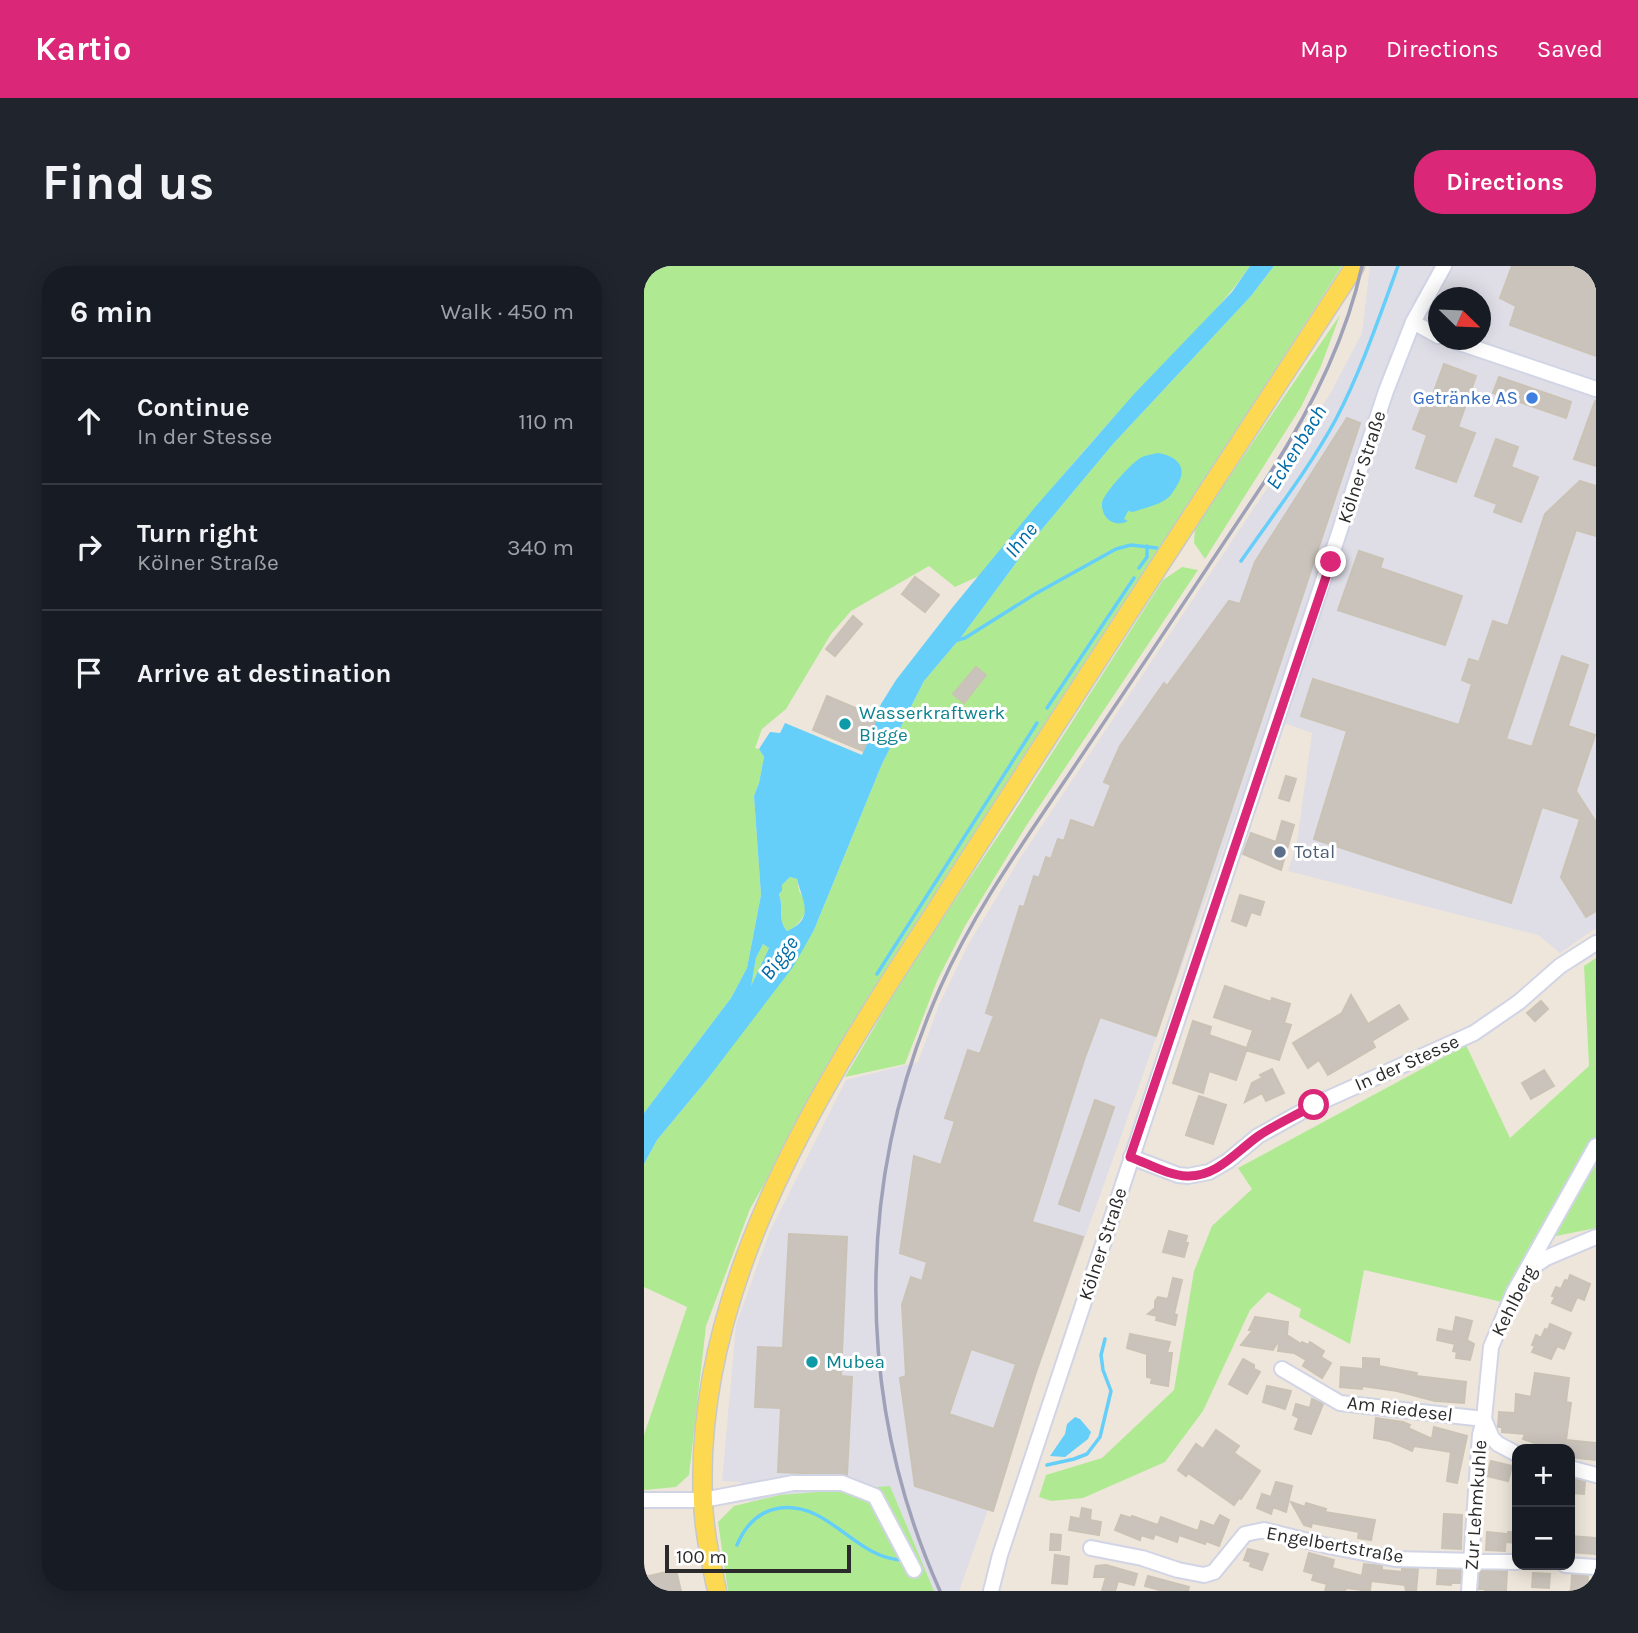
<!DOCTYPE html>
<meta charset="utf-8">
<style>
body{margin:0;font-family:Karla,sans-serif;background:#20242c;color:#f1f3f6}
.controls{position:absolute;right:21px;bottom:21px;display:grid;overflow:hidden;border-radius:14px;box-shadow:0 4px 18px #0003}
.controls button{width:63px;height:63px;display:grid;place-items:center;padding:0;border:0;border-bottom:2px solid #363941;background:#171b24;color:#f1f3f6;font:35px sans-serif}
.compass{position:absolute;left:784px;top:21px;width:63px;height:63px;border-radius:50%;background:#171b24;box-shadow:0 4px 18px #0003;rotate:113deg}
.scale{position:absolute;left:21px;bottom:18px;width:186px;box-sizing:border-box;padding-left:7px;border:4px solid #2b2b2b;border-top:0;font-size:19px;line-height:24px;white-space:nowrap;color:#2b2b2b;-webkit-text-stroke:5px #fff;paint-order:stroke}
.stop{position:absolute;width:21px;height:21px;margin:-16px;border:5px solid #db2777;border-radius:50%;background:#fff}
.stop.end{background:#db2777;border-color:#fff;box-shadow:0 2px 7px #0008}
.list{margin:0;padding:0;list-style:none}
h2{display:flex;justify-content:space-between;align-items:center;height:91px;margin:0;padding:0 28px;font-size:30px}
h2 small{font-size:23px;font-weight:400;color:#9ea1a6}
.list li{display:grid;grid-template-columns:46px 1fr auto;gap:21px;align-items:center;box-sizing:border-box;height:126px;padding:0 28px;border-top:2px solid #363941}
.list b{display:block;font-size:26px;white-space:nowrap}
.list p{margin:0;font-size:23px;white-space:nowrap;color:#9ea1a6}
.list em{font-size:23px;font-style:normal;color:#9ea1a6}
.icon{flex:none;width:38px;height:38px;fill:none;stroke:currentColor;stroke-width:2;stroke-linecap:round;stroke-linejoin:round}
.map{position:relative;flex:none;width:952px;height:1325px;overflow:hidden;border-radius:28px}
header{display:flex;align-items:center;gap:42px;box-sizing:border-box;height:98px;padding:0 35px;background:#db2777;color:#fff}
header strong{font-size:33px}
nav{display:flex;gap:38px;margin-inline-start:auto;font-size:24px}
.intro{display:flex;align-items:center;justify-content:space-between;box-sizing:border-box;height:168px;padding:0 42px}
h1{margin:0;font-size:49px}
.button{padding:18px 32px;border-radius:28px;background:#db2777;color:#fff;font-size:24px;font-weight:700}
main{display:flex;gap:42px;padding:0 42px}
aside{flex:1;background:#171b24;border-radius:28px;box-shadow:0 4px 18px #0003}
.map>svg:first-child{display:block}
.industrial{fill:#dfdde6;fill-rule:evenodd}
.green{fill:#afea93}
.water{fill:#65cffa;fill-rule:evenodd}
.lines{fill:none;stroke-linecap:round;stroke-linejoin:round}
.stream{stroke:#65cffa;stroke-width:3.5}
.building{fill:#c9c3bb;stroke:#cac3b5;stroke-width:2;fill-rule:evenodd}
.minor-casing{stroke:#d1d4e5;stroke-width:18}
.major-casing{stroke:#c8c8c8;stroke-width:21}
.minor{stroke:#fff;stroke-width:14}
.major{stroke:#fdd951;stroke-width:18}
.rail{stroke:#9ea1b7;stroke-width:3.5}
.route{stroke:#db2777;stroke-width:9}
.shop-dot{fill:#3f7fe0;stroke:#fff;stroke-width:2.5}
.culture-dot{fill:#0f9aa8;stroke:#fff;stroke-width:2.5}
.service-dot{fill:#5c6f8a;stroke:#fff;stroke-width:2.5}
.labels{text-anchor:middle;dominant-baseline:central;stroke-width:6;stroke-linejoin:round;paint-order:stroke}
.shop-label{font-size:19px;fill:#366cbe;stroke:#fff;text-anchor:end}
.street-label{font-size:19px;fill:#2b2b2b;stroke:#fff}
.culture-label{font-size:19px;fill:#0d838f;stroke:#fff;text-anchor:start}
.service-label{font-size:19px;fill:#4e5e75;stroke:#fff;text-anchor:start}
.water-label{font-size:21px;font-style:italic;fill:#016ba8;stroke:#fff}
</style>
<header>
<strong>Kartio</strong>
<nav><a>Map</a><a>Directions</a><a>Saved</a></nav>
</header>
<div class="intro"><h1>Find us</h1><a class="button">Directions</a></div>
<main>
<aside>
<h2>6 min<small>Walk · 450 m</small></h2>
<ul class="list">
<li><svg class="icon" aria-label="ahead" viewBox="0 0 24 24"><path d="M12 20V5M6 11l6-6 6 6"/></svg><div><b>Continue</b><p>In der Stesse</p></div><em>110 m</em></li>
<li><svg class="icon" aria-label="right" viewBox="0 0 24 24"><path d="M7 20v-9h11M14 6l5 5-5 5"/></svg><div><b>Turn right</b><p>Kölner Straße</p></div><em>340 m</em></li>
<li><svg class="icon" aria-label="arrive" viewBox="0 0 24 24"><path d="M6 21V4h12l-3 4 3 4H6"/></svg><div><b>Arrive at destination</b></div></li>
</ul>
</aside>
<div class="map">
<svg width="952" height="1325" viewBox="0 0 952 1325">
<rect width="100%" height="100%" fill="#eee6db"/>
<path class="industrial" d="M726 0H952V662L916 687 894 669 644 605 653 576 668 467 626 452 315 1325H285L136 1229 106 1236 97 1216 78 1215 92 1059 126 965 202 814 274 796 295 739 324 679 375 594 686 128 718 67ZM794 32H836V74H794Z"/>
<path class="green" d="M0 0H606C574 47 530 85 492 127 437 186 386 248 335 310L311 321 285 300 207 345 187 368 142 443 118 463 111 482 115 483 120 491 115 517 110 530 117 629 103 702 87 732 0 847Z
M630 0H698L221 741 106 943 62 1060 45 1209 32 1221 0 1224V1169L43 1041 0 1021V898L13 874 62 815 170 664 238 498 280 415 318 370 389 274 469 178 607 30Z
M696 49 677 100 657 141 561 293 550 277 551 261Z
M538 301 554 304 382 560 321 660 293 715 261 798 201 811 264 704 367 551 519 314Z
M146 611 153 613C154 617 154 621 155 624 156 628 159 631 161 634 165 647 154 661 143 665 133 653 140 640 135 628L138 625V619Z
M119 678 125 682 106 722 112 692Z
M952 692V962L892 974 858 1036 720 1004 706 1078 655 1051 657 1043 624 1026 606 1044 559 1145 521 1196 439 1232 407 1235 395 1231 402 1209 458 1192 530 1124 550 1005 568 960 608 923 594 902 822 779 866 872 945 800 940 700Z
M246 1220 290 1325H84L74 1256 90 1240 136 1229Z"/>
<path class="water" d="M606 0H630L607 30 469 178 389 274 318 370 280 415 238 498 170 664 149 701 62 815 13 874 0 898V847L87 732 103 702 117 629 110 530 115 517 120 491 115 483 126 466 136 467 141 457 218 489 237 438 252 414 308 342 392 240 490 128 588 26ZM146 611 153 613C158 634 172 653 143 665 133 653 140 641 135 628L138 625V619ZM119 678 125 682 107 720 112 692Z
M514 187C534 190 545 202 532 221 529 226 526 231 521 234 512 240 499 242 489 246L484 245 480 253 484 255C471 262 457 253 458 237 459 228 489 195 498 191 503 189 509 188 514 187Z
M431 1151 436 1153 447 1166 444 1173 421 1191 406 1190 421 1168 423 1158Z"/>
<g class="lines">
<path class="stream" d="M597 295C629 249 665 203 692 153 717 105 735 52 754 0
M495 302 503 291V280
M310 375 321 372 391 328 472 283 487 279 513 282
M403 442 490 312
M233 708 393 457
M403 1199 430 1193 443 1188 456 1171 467 1125 459 1104 457 1089 461 1073
M93 1279C101 1260 115 1245 136 1242 186 1236 211 1293 259 1294"/>
</g>
<path class="building" d="M868 0H952V90L866 59 872 40 856 32Z
M800 98 832 110 814 161 831 167 812 216 772 202 783 169 769 163 779 137 785 139Z
M855 111 927 136 922 152 849 127Z
M951 135 952 136V200L930 193Z
M703 152 716 157 512 770 456 751 441 791 388 956 439 971 391 1109 349 1245 271 1220 256 1112 262 1110 258 1039 267 1011 278 1015 283 996 256 987 270 890 297 899 311 855 301 852 324 784 336 788 346 760 350 750 342 747 376 640 380 641 390 610 395 612 402 591 407 593 414 573 420 575 427 554 450 562 467 519 460 516 476 480 520 417 523 420 585 335 596 338 611 296ZM327 1083 372 1098 350 1163 305 1148Z
M852 173 874 181 867 201 894 211 877 256 850 246 853 238 831 230Z
M936 215 952 220V270L932 264 862 473 888 481 918 390 944 399 924 460 951 469 932 525 952 556V645L942 651 917 611 936 553 898 541 867 637 670 573 703 465 657 450 669 413 815 459 828 418 818 414 825 393 835 396 849 355 864 360 901 248Z
M715 285 739 293 736 302 818 330 801 379 694 344Z
M271 311 295 329 281 346 258 328Z
M209 350 218 358 191 390 182 383Z
M332 401 342 409 320 437 309 428Z
M183 430 233 451 219 485 169 464Z
M642 510 652 513 645 535 635 532Z
M638 555 650 559 637 604 599 588 607 567 632 576Z
M596 629 620 636 616 649 607 646 602 660 588 655Z
M581 720 627 736 628 732 646 738 640 757 647 759 635 794 602 784 609 764 570 751Z
M707 729 724 758 755 739 764 753 728 775 731 781 684 809 675 794 664 802 649 777 698 747Z
M897 735 904 743 891 755 883 747Z
M549 755 567 761 565 769 603 782 592 814 565 805 559 827 529 817Z
M628 803 640 827 622 835 618 827 601 836 608 817 618 812 616 809Z
M900 804 910 820 887 833 878 817Z
M555 830 582 839 569 878 542 869Z
M451 834 470 841 435 945 415 938Z
M525 965 543 970 541 977H544L540 991 519 986Z
M145 968 203 971 197 1110 208 1111 203 1209 134 1206 137 1142 111 1141 114 1081 139 1082Z
M926 1009 946 1018 940 1034 933 1031 927 1045 908 1037 911 1031 908 1030 912 1021 917 1023 921 1014 924 1015Z
M529 1012 538 1014 530 1048 533 1049 531 1059 512 1054 513 1050 504 1048 511 1042V1035L514 1031 524 1033Z
M611 1051 644 1056 643 1069 657 1078 658 1076 664 1079 666 1076 680 1085 677 1091 687 1097 678 1112 659 1100 662 1094 650 1087 634 1085 635 1078 633 1077 629 1084 597 1079 609 1064H605Z
M812 1051 828 1055 823 1074 830 1078 826 1094 812 1092 813 1086 809 1085 811 1078 793 1074 795 1063 809 1066Z
M906 1058 927 1067 920 1083 913 1080 907 1093 888 1086 891 1080 888 1079 892 1069 897 1072 901 1063 904 1064Z
M486 1068 526 1076 523 1087H528L524 1120 507 1117 508 1112 503 1111V1088L483 1082Z
M719 1092 735 1093V1100L773 1107 772 1110 822 1116 820 1137 791 1135 753 1125 718 1120V1123L696 1121 697 1101 719 1103Z
M599 1093 610 1099V1103L616 1106 603 1128 585 1118Z
M891 1107 925 1112 922 1136 927 1137 922 1174 952 1177V1194L926 1191V1183H895L897 1179 879 1173 881 1168 858 1166V1161H854L855 1146 871 1147 872 1128 887 1131Z
M623 1120 647 1125 641 1143 619 1136Z
M668 1133 679 1138 667 1168 651 1163 655 1152 649 1149 652 1138 666 1142Z
M732 1152 759 1156 766 1159 764 1162 788 1173 790 1161 823 1170 813 1217 803 1215 807 1186 770 1180 768 1185 746 1175 730 1172Z
M572 1164 595 1180 590 1187 616 1205 597 1233 595 1232 590 1239 544 1207 542 1210 534 1204 552 1178 559 1183Z
M847 1195 868 1200 864 1215 843 1210Z
M930 1213 941 1216 940 1228 929 1227Z
M632 1216 648 1220 642 1246 629 1241 627 1248 613 1242 618 1228 627 1231Z
M647 1236 661 1241 662 1237 682 1243 681 1246 731 1254 727 1274 714 1272 715 1266 668 1257 667 1261 660 1259Z
M438 1242 447 1244 446 1254 457 1256 455 1269 425 1264 427 1251 436 1253Z
M800 1248 818 1249 817 1283 798 1282Z
M477 1249 487 1252 488 1250 514 1259 517 1251 554 1265 557 1255 570 1260 576 1249 585 1254 575 1280 562 1275 561 1278 535 1269 533 1276 511 1268 509 1273 497 1269 496 1274 471 1264Z
M843 1266 862 1268 861 1285 842 1284Z
M864 1266 873 1267V1277L863 1276Z
M407 1268 417 1269 416 1284H406Z
M926 1270 952 1272V1288L926 1286Z
M604 1283 624 1288 618 1304 606 1300 607 1296 600 1294Z
M665 1287 690 1294 688 1302 718 1310 720 1298 738 1300V1304L758 1306V1303H774L772 1325H762L761 1319 727 1315 726 1325 702 1322 701 1325H681L683 1318 668 1314 670 1308 660 1305Z
M411 1289 425 1291 423 1318 408 1317Z
M462 1299 493 1308 490 1319 474 1315 471 1325H458L462 1311H450L451 1304 452 1300Z
M32 1304 37 1325H0V1311Z
M794 1304H817L816 1317H807V1319L793 1318Z
M836 1305H863L862 1324 841 1325V1323H835Z
M889 1307 906 1308 905 1322 888 1321Z
M928 1309 944 1310 943 1325 927 1324Z
M504 1310 545 1321 544 1325H519L501 1320Z"/>
<g class="lines">
<g class="minor-casing">
<path id="minor" d="M769 56 794 70
M807 74 952 123
M487 891 534 909 544 910 565 906 584 895 614 870 670 839 830 767 875 736 916 700 952 677
M889 1001 902 992 952 971
M638 1103 696 1137 840 1153 836 1169 825 1325
M873 1188 854 1178 848 1172 840 1153 847 1081 870 1026 952 880
M926 1202 952 1209
M0 1234H59L149 1217H198L231 1230 270 1304
M447 1282 498 1292 534 1304 560 1309 570 1306 601 1268 620 1264 684 1280 751 1293 873 1296
M921 1299 952 1301
M347 1325 356 1289 742 125 769 56 800 0"/>
</g>
<g class="major-casing">
<path id="major" d="M73 1325C67 1296 60 1265 59 1235 49 1029 169 832 278 666 315 609 352 552 389 494 496 329 603 165 711 0"/>
</g>
<use href="#minor" class="minor"/>
<use href="#major" class="major"/>
<path class="rail" d="M296 1325C210 1134 211 913 296 722 331 643 382 573 430 501 494 406 558 310 621 215 664 149 701 77 718 0"/>
</g>
<g class="lines">
<path class="route" d="M670 839C651 850 630 859 613 871 591 887 572 911 543 910 525 910 503 897 486 891L687 296"/>
</g>
<circle class="shop-dot" cx="888" cy="132" r="7"/>
<g class="culture-dot">
<circle cx="201" cy="458" r="7"/>
<circle cx="168" cy="1096" r="7"/>
</g>
<circle class="service-dot" cx="636" cy="586" r="7"/>
<g class="labels">
<g class="shop-label">
<text x="874" y="132">Getränke AS</text>
</g>
<g class="street-label">
<text transform="translate(718 201) rotate(-72)">Kölner Straße</text>
<text transform="translate(763 797) rotate(-24)">In der Stesse</text>
<text transform="translate(459 978) rotate(-72)">Kölner Straße</text>
<text transform="translate(870 1035) rotate(-63)">Kehlberg</text>
<text transform="translate(756 1143) rotate(7)">Am Riedesel</text>
<text transform="translate(832 1239) rotate(-86)">Zur Lehmkuhle</text>
<text transform="translate(691 1279) rotate(10)">Engelbertstraße</text>
</g>
<g class="culture-label">
<text x="215" y="447">Wasserkraftwerk<tspan x="215" dy="22">Bigge</tspan></text>
<text x="182" y="1096">Mubea</text>
</g>
<g class="service-label">
<text x="650" y="586">Total</text>
</g>
<g class="water-label">
<text transform="translate(652 181) rotate(-58)">Eckenbach</text>
<text transform="translate(377 274) rotate(-51)">Ihne</text>
<text transform="translate(135 692) rotate(-53)">Bigge</text>
</g>
</g>
</svg>
<div class="controls">
<button>+</button>
<button>−</button>
</div>
<svg class="compass" viewBox="-18 -18 36 36"><path d="M0-13l5 13h-10z" fill="#e53935"/><path d="M0 13l5-13h-10z" fill="#9ea1a6"/></svg>
<div class="scale">100 m</div>
<div class="stop" style="left:670px;top:839px"></div>
<div class="stop end" style="left:687px;top:296px"></div>
</div>
</main>
